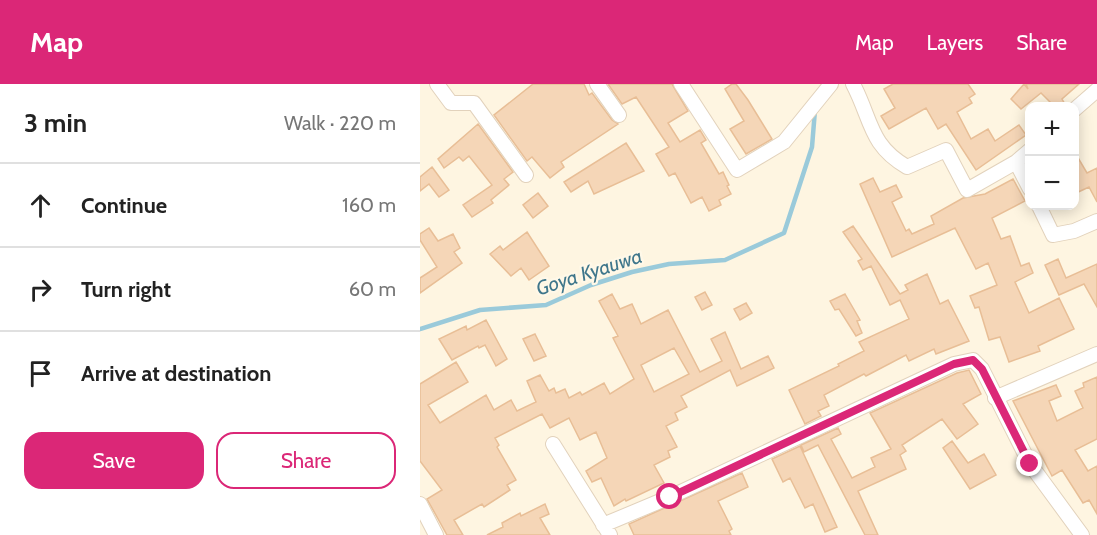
<!DOCTYPE html>
<meta charset="utf-8">
<style>
body{margin:0;font-family:Cabin,sans-serif;background:#f6f6f6;color:#222}
.controls{position:absolute;right:18px;top:18px;display:grid;overflow:hidden;border-radius:12px;box-shadow:0 3px 15px #0003}
.controls button{width:54px;height:54px;display:grid;place-items:center;padding:0;border:0;border-bottom:2px solid #e0e0e0;background:#fff;color:#222;font:30px sans-serif}
.stop{position:absolute;width:18px;height:18px;margin:-14px;border:4px solid #db2777;border-radius:50%;background:#fff}
.stop.end{background:#db2777;border-color:#fff;box-shadow:0 2px 6px #0008}
.list{margin:0;padding:0;list-style:none}
h2{display:flex;justify-content:space-between;align-items:center;height:78px;margin:0;padding:0 24px;font-size:26px}
h2 small{font-size:20px;font-weight:400;color:#767676}
.list li{display:grid;grid-template-columns:39px 1fr auto;gap:18px;align-items:center;box-sizing:border-box;height:84px;padding:0 24px;border-top:2px solid #e0e0e0}
.list b{display:block;font-size:22px;white-space:nowrap}
.list em{font-size:20px;font-style:normal;color:#767676}
.actions{display:flex;gap:12px;padding:18px 24px}
.actions a{flex:1;padding:14px 0;border:2px solid #db2777;border-radius:18px;text-align:center;font-size:21px;color:#db2777}
.actions .main{background:#db2777;color:#fff}
.icon{flex:none;width:33px;height:33px;fill:none;stroke:currentColor;stroke-width:2;stroke-linecap:round;stroke-linejoin:round}
.map{position:relative;flex:none;width:677px;height:451px;overflow:hidden}
header{display:flex;align-items:center;gap:36px;box-sizing:border-box;height:84px;padding:0 30px;background:#db2777;color:#fff}
header strong{font-size:28px}
nav{display:flex;gap:33px;margin-inline-start:auto;font-size:21px}
main{display:flex}
aside{flex:1;background:#fff}
.map>svg:first-child{display:block}
.lines{fill:none;stroke-linecap:round;stroke-linejoin:round}
.stream{stroke:#9acada;stroke-width:4.5}
.building{fill:#f5d6b7;stroke:#e8be96;stroke-width:1.5;fill-rule:evenodd}
.street-casing{stroke:#e2d2bc;stroke-width:16}
.street{stroke:#fff;stroke-width:14}
.route{stroke:#db2777;stroke-width:8}
.labels{text-anchor:middle;dominant-baseline:central;stroke-width:4.5;stroke-linejoin:round;paint-order:stroke}
.water-label{font-size:20px;font-style:italic;fill:#3f768b;stroke:#fff8e8}
</style>
<header>
<strong>Map</strong>
<nav><a>Map</a><a>Layers</a><a>Share</a></nav>
</header>
<main>
<aside>
<h2>3 min<small>Walk · 220 m</small></h2>
<ul class="list">
<li><svg class="icon" aria-label="ahead" viewBox="0 0 24 24"><path d="M12 20V5M6 11l6-6 6 6"/></svg><div><b>Continue</b></div><em>160 m</em></li>
<li><svg class="icon" aria-label="right" viewBox="0 0 24 24"><path d="M7 20v-9h11M14 6l5 5-5 5"/></svg><div><b>Turn right</b></div><em>60 m</em></li>
<li><svg class="icon" aria-label="arrive" viewBox="0 0 24 24"><path d="M6 21V4h12l-3 4 3 4H6"/></svg><div><b>Arrive at destination</b></div></li>
</ul>
<div class="actions"><a class="main">Save</a><a>Share</a></div>
</aside>
<div class="map">
<svg width="677" height="451" viewBox="0 0 677 451">
<rect width="100%" height="100%" fill="#fef5e1"/>
<g class="lines">
<path class="stream" d="M0 245 60 226 126 221 171 201 212 188 249 180 305 176 364 149 392 63 395 26"/>
</g>
<path class="building" d="M113 0H164L169 11 172 9 192 36 198 40 141 78 144 83 130 94 112 73 107 77 74 31Z
M188 0H252L268 27 248 39 260 58 280 46 286 56 281 59 299 90 303 88 309 101 307 102 311 110 299 116 301 121 289 127 282 113 271 119 255 89 249 92 236 70 249 63 216 13 202 20Z
M312 0H316L328 16 352 55 326 70 310 45 324 37 305 5Z
M473 0H548L555 10 549 14 552 19 537 28 551 55 568 45 575 57 599 41 606 51 556 86 526 40 518 45 506 24 469 45 461 32 475 24 464 5Z
M604 0 608 5 606 0H659L642 15 646 22H634L621 9 601 25 591 15Z
M58 40 93 88 84 95 89 101 71 116 73 119 52 133 43 121 72 101 49 72 43 77 39 73 24 84 18 75Z
M206 59 224 87 174 110 168 97 151 108 144 98Z
M654 67 667 89 677 84V118L669 103 654 110Z
M12 83 29 106 19 113 9 100 0 107V93Z
M453 94 460 108 476 101 482 113 472 118 486 147 489 145 492 150 514 140 511 132 543 114 565 110 593 95 605 117 572 134 581 155 590 152 601 182 609 179 613 189 595 198 609 229 639 214 654 245 618 262 620 267 589 278 580 253 569 256 559 223 555 224 550 212 577 201 568 179 556 185 535 144 472 173 440 100Z
M118 109 128 122 113 134 103 121Z
M433 142 480 210 488 206 485 201 507 190 520 220 528 216 549 257 516 270 514 265 489 277 486 271 446 292 444 290 404 311 409 322 398 327 401 332 385 340 369 306 419 282 418 280 444 267 439 258 489 235 480 216 470 221 451 182 443 186 438 177 442 175 423 148Z
M9 144 18 157 33 150 40 164 34 168 42 179 0 209V194L17 183 0 156V150Z
M107 148 129 182 109 196 101 184 91 192 70 170 80 162 83 166Z
M638 175 646 194 677 180V223L664 200 639 211 625 181Z
M285 208 292 221 282 226 275 213Z
M192 210 200 225 212 220 221 240 248 226 280 288 302 277 291 255 305 248 321 285 348 272 354 284 317 302 310 286 261 312 267 323 255 329 258 336 246 342 257 363 248 367 250 373 234 381 244 399 206 417 205 415 194 422 181 394 172 398 166 387 187 374 176 348 160 356 149 334 130 344 122 330 75 354 79 361 77 363 96 396 87 401 90 406 64 423 62 420 34 436 43 451H27L7 415 22 406 0 377V300L36 278 48 298 8 321 20 339 66 311 74 326 91 316 97 327 116 318 107 297 120 291 129 307 134 304 136 309 145 305 149 314 160 308 162 311 184 299 190 310 214 295 193 254 198 252 179 217ZM254 264 269 290 234 308 221 281Z
M425 210 440 236 437 237 442 249 436 252 419 225 415 226 410 217Z
M326 219 332 229 320 236 314 225Z
M66 236 87 275 76 282 65 261 59 264 58 262 32 276 19 255 46 242 47 246Z
M115 250 126 272 114 277 103 255Z
M549 286 561 310 543 320 558 340 537 355 522 335 482 361 486 367 480 371 486 385 438 407 458 451H445L398 361 384 368 381 361 418 344 421 350 411 355 432 394 455 383 451 374 471 365 450 329 537 289Z
M677 293V355L655 366 668 387 677 382V430L669 416 663 419 642 386 632 392 593 317 636 301 641 312 629 317 637 337 663 324 655 307 664 303 663 299Z
M532 357 548 379 564 370 576 391 550 405 523 364Z
M380 362 417 443 405 448 393 420 385 424 370 394 363 398 352 375Z
M322 389 328 403 298 417 312 445 309 447 311 451H214L209 440Z
M125 420 129 430 120 434 130 451H67L83 443 82 439 100 429 101 432Z"/>
<g class="lines">
<g class="street-casing">
<path id="street" d="M17 0 31 19H54L106 91
M177 0 199 31
M261 0 317 86 364 58 411 0
M433 0C452 36 449 61 487 83L526 66 547 106 596 78 610 105
M654 26 677 6
M596 78 610 66
M619 122 633 151 654 147 677 137
M575 314 677 270
M133 360 190 451
M0 420 16 451
M183 441 250 413 534 280 553 276 562 285 610 380 662 451"/>
</g>
<use href="#street" class="street"/>
</g>
<g class="lines">
<path class="route" d="M250 413 534 280 553 276 562 285 610 380"/>
</g>
<g class="labels">
<g class="water-label">
<text transform="translate(169 188) rotate(-18)">Goya Kyauwa</text>
</g>
</g>
</svg>
<div class="controls">
<button>+</button>
<button>−</button>
</div>
<div class="stop" style="left:250px;top:413px"></div>
<div class="stop end" style="left:610px;top:380px"></div>
</div>
</main>
